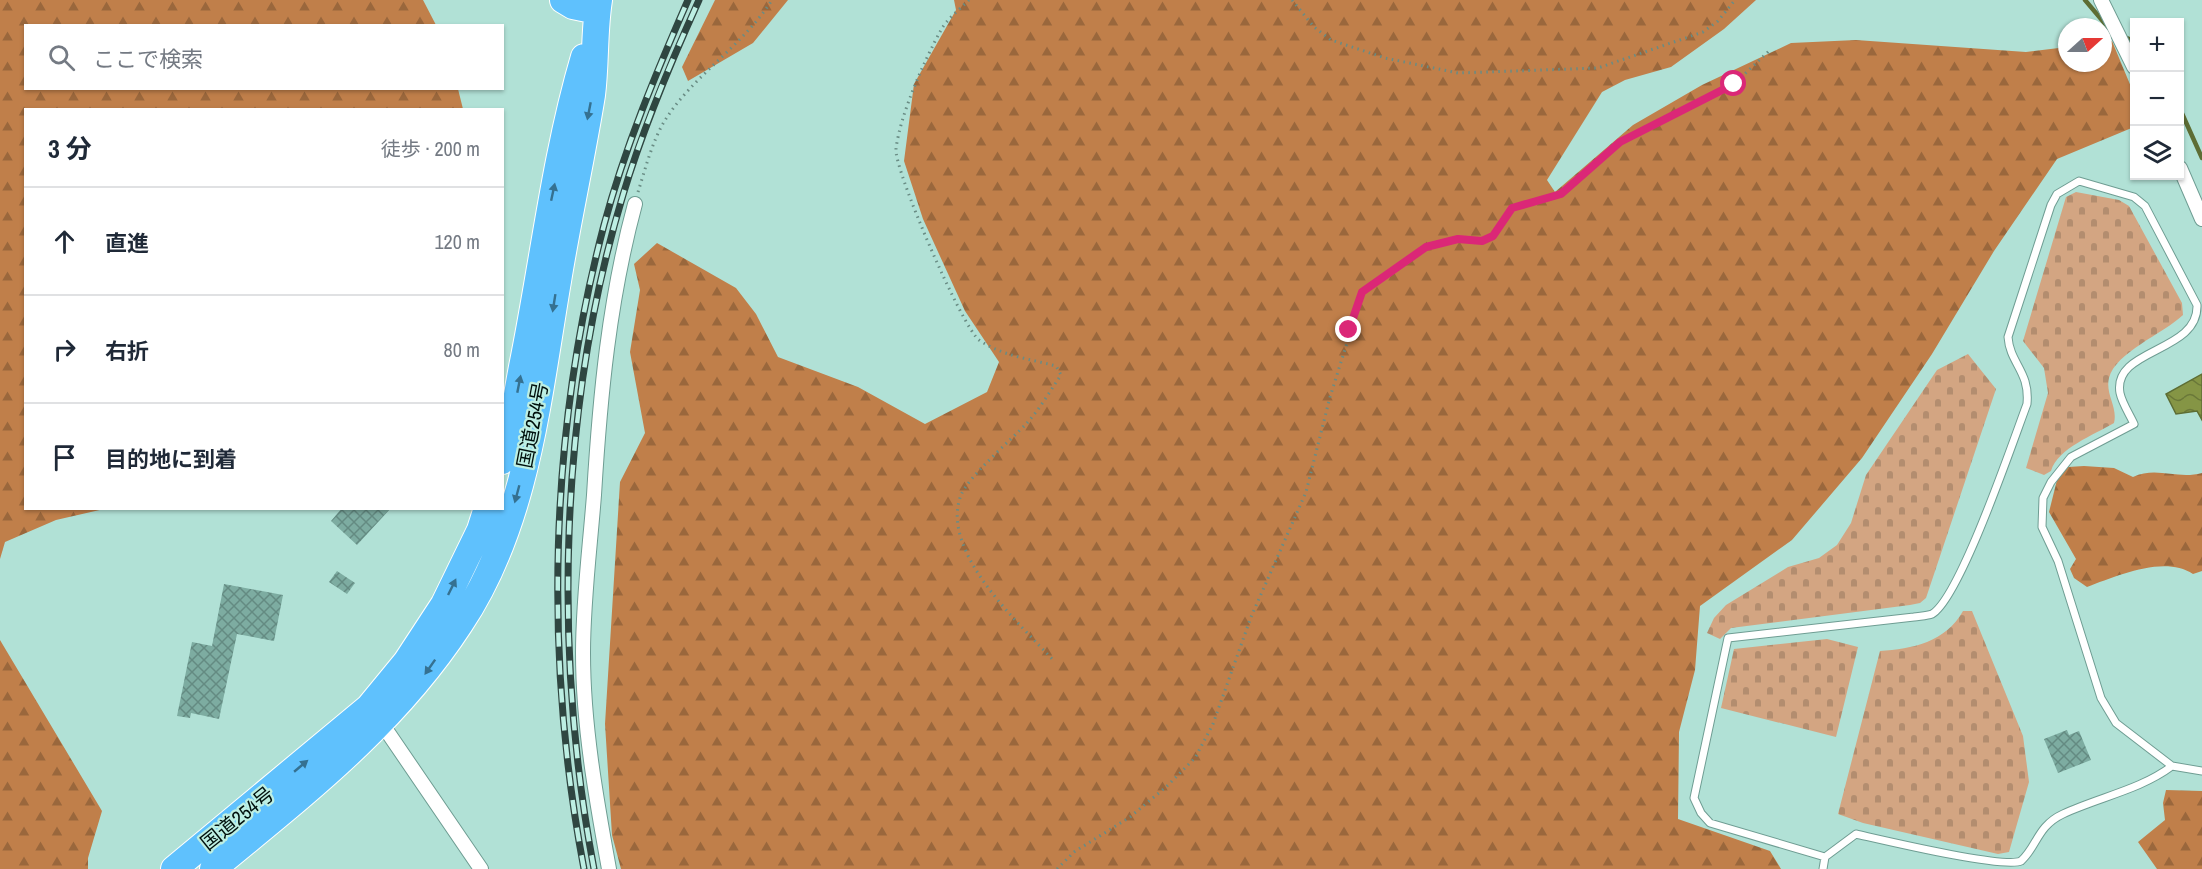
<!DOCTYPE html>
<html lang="ja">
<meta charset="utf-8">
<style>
body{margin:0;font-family:"Archivo Narrow","Noto Sans JP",sans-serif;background:#f6f6f7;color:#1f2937}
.controls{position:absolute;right:18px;top:18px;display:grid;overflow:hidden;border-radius:0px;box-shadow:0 2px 4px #0004}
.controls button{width:54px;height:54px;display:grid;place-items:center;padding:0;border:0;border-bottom:2px solid #e0e1e3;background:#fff;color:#1f2937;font:30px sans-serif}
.compass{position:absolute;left:2058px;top:18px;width:54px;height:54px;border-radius:50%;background:#fff;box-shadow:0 2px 4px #0004;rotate:69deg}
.stop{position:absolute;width:18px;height:18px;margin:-14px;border:4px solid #db2777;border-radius:50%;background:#fff}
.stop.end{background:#db2777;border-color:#fff;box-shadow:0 2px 6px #0008}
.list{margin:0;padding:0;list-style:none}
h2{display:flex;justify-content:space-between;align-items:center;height:78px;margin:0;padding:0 24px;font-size:26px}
h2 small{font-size:20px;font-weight:400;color:#747a83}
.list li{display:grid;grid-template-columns:39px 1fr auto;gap:18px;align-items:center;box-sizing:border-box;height:108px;padding:0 24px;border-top:2px solid #e0e1e3}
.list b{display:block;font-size:22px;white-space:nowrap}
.list em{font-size:20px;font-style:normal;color:#747a83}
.icon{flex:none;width:33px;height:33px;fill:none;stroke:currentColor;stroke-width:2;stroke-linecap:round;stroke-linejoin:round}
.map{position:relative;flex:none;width:2202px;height:869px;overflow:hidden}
.search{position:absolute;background:#fff;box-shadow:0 2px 4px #0004;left:24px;top:24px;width:480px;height:66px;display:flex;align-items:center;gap:15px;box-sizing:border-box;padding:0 21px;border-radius:0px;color:#747a83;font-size:22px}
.panel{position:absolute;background:#fff;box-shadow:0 2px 4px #0004;left:24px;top:108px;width:480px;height:402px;border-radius:0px}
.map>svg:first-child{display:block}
.forest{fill:url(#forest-firs)}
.cemetery{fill:url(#cemetery-stones)}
.water{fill:url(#water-waves);stroke:#5d6d34;stroke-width:1.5}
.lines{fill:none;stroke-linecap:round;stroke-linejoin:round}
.stream{stroke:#5d6d34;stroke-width:4.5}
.building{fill:url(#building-cross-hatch)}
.lane-casing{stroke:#6f9d93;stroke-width:9}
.street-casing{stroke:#6f9d93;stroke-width:16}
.highway-casing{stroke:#fff;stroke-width:28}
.path{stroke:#698c84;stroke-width:3;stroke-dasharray:1.5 4.5;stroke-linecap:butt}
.lane{stroke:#fff;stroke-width:7}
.street{stroke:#fff;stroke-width:14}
.highway{stroke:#5fc1fd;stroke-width:26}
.rail-casing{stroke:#2f4641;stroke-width:7}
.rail{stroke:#bdefe3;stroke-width:4.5;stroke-dasharray:14;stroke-linecap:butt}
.oneway{fill:#357191}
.route{stroke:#db2777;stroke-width:8}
.labels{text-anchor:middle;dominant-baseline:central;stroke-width:4.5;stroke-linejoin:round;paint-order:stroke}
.street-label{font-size:20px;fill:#01100d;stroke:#bdefe3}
</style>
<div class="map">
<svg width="2202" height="869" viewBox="0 0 2202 869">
<defs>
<pattern id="forest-firs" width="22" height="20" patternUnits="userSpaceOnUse" patternTransform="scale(1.5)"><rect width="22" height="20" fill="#c07f4a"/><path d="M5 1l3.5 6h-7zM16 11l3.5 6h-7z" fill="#9a673c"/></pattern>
<pattern id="cemetery-stones" width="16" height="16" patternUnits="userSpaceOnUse" patternTransform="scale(1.5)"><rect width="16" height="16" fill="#d3a582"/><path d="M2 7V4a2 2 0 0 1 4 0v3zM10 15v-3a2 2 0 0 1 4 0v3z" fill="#b38d6f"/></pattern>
<pattern id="water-waves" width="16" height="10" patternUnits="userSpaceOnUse" patternTransform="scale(1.5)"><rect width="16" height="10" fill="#859545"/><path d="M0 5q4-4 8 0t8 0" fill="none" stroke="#6a7838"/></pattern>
<pattern id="building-cross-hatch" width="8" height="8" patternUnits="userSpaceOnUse" patternTransform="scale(1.5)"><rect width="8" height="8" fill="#7daca1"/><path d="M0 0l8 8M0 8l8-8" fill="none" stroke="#648b82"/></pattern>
</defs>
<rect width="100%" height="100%" fill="#b1e1d6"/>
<path class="forest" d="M0 0H423L436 25 26 26V88L458 89 463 109 26 110V508L104 509 56 520 5 542 0 559Z
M715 0H788L753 43 688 81 682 67Z
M954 0H1756L1724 29 1671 67 1625 80 1602 92 1547 180 1555 192 1633 125 1702 85 1791 43 1856 40 2026 52 2067 47V63H2103V42L2112 41 2134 94V127L2057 159 1994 251 1932 354 1862 458 1792 540 1700 606 1695 670 1679 732 1678 819 1770 851 1781 869H621L612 835 605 724 620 482 645 433 630 352 640 290 634 264 657 243 736 288 756 314 778 357 858 387 925 424 987 392 999 362 965 311 923 219 904 161 914 84 956 10Z
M2084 466 2114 468 2133 477C2157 466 2177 480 2202 473V571L2193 574C2164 555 2117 576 2087 587L2074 578 2070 569 2076 559 2049 512 2057 480 2068 467Z
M0 640 102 811 88 858V869H0Z
M2166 790 2202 791V869H2157L2138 842 2165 820 2163 803Z"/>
<path class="cemetery" d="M2076 192 2119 200 2129 206 2182 303 2183 315C2163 334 2116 352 2109 378 2105 394 2118 407 2114 423 2094 435 2058 448 2051 471L2044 475 2026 468 2048 393 2044 368 2023 341 2066 197Z
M1968 354 1996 389 1926 598 1920 603 1910 605 1731 628 1720 639 1707 633 1714 618 1726 605 1788 567 1819 558 1837 545 1851 523 1866 475 1937 370Z
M1963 611H1972L2023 736 2029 782 2009 852 1998 854 1863 823 1838 814 1880 651C1912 649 1946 642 1963 611Z
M1827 639 1858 647 1836 737 1721 708 1734 649Z"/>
<path class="water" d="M2202 374V420L2197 411 2176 414 2166 394Z"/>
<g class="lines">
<path class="stream" d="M2085 0 2112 32
M2122 36 2134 41
M2180 109 2202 158"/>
</g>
<path class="building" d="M342 508H391L357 545 331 521Z
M337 571 355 583 347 594 329 582Z
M224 584 283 595 274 641 237 634 219 719 191 713 190 718 177 716 192 642 212 646Z
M2067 730 2069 735 2079 731 2091 760 2058 773 2044 739Z"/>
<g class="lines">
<g class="lane-casing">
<path id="lane" d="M1825 857 1710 823 1701 813 1694 798 1728 638 1914 617C1919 616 1927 616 1932 614 1960 598 2013 441 2027 404 2030 371 2010 364 2008 337L2051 205 2057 194 2079 181 2134 197 2145 206 2197 305C2199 353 2112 348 2120 393 2122 403 2130 415 2134 424L2071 457 2051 482 2043 498 2042 527 2058 561 2101 698 2116 723 2172 766 2202 771
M1823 869 1825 857 1856 834C1883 840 2004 869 2021 861 2037 847 2037 826 2063 814 2099 797 2140 790 2172 766"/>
</g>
<g class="street-casing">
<path id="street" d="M2101 0 2134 67
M2180 168 2202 219
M378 718 481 869
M609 869C596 798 583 725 583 653 583 600 590 547 594 495 600 396 609 300 635 204"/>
</g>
<g class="highway-casing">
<path id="highway" d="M563 0 573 6 597 11
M502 461C512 431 516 398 522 367 543 264 554 159 584 57
M174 869 369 707 406 662 444 604 480 530 487 508
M213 869C305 793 394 725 460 624 527 524 538 398 558 281 568 219 582 157 592 95 596 63 594 31 599 0"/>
</g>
<path class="path" d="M969 0C960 9 947 19 941 30 924 61 900 115 896 149 894 170 962 327 979 340 1002 356 1030 359 1056 366L1061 375C1050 391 1040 409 1026 424 1011 440 969 476 961 495 939 552 1020 624 1054 661
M1292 0 1314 27 1331 40 1385 58 1458 73 1598 68 1703 32 1718 21 1735 0
M638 192C645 170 652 142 664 122 691 77 742 47 772 0
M1057 869 1074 852 1130 817 1166 787 1195 758 1213 724 1251 617 1306 492 1330 397 1363 292 1426 247 1458 239 1482 241 1493 236 1512 208 1561 194 1620 142 1734 84 1769 51"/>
<use href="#lane" class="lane"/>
<use href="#street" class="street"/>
<use href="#highway" class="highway"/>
<g class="rail-casing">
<path id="rail" d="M584 869C544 658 549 433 604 225 625 147 656 73 688 0
M594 869C553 652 559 407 623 195 643 128 670 64 699 0"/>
</g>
<use href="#rail" class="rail"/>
</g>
<defs><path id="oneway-solid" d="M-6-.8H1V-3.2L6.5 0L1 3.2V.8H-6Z" transform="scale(1.5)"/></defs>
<g class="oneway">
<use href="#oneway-solid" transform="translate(589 111) rotate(101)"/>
<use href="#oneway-solid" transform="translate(553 192) rotate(-78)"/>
<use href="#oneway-solid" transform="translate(554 303) rotate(99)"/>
<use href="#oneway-solid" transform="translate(519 384) rotate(-79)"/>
<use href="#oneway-solid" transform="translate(517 494) rotate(105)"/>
<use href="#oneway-solid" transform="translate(452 587) rotate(-64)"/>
<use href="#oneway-solid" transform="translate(430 667) rotate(125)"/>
<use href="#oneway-solid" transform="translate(301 766) rotate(-40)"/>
</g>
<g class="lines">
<path class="route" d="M1349 330 1362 292 1426 247 1458 239 1482 241 1493 236 1512 208 1561 194 1620 142 1734 84"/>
</g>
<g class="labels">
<g class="street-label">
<text transform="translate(532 425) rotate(-79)">国道254号</text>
<text transform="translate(237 818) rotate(-39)">国道254号</text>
</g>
</g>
</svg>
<div class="controls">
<button>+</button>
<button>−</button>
<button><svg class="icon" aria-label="layers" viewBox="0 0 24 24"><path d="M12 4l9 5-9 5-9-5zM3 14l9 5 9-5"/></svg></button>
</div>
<svg class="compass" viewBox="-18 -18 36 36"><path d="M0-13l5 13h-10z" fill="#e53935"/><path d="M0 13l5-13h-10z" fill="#747a83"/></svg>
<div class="stop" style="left:1734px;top:84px"></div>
<div class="stop end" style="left:1349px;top:330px"></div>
<div class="search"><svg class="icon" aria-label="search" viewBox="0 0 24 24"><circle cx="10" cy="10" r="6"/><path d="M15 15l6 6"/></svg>ここで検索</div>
<section class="panel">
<h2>3 分<small>徒歩 · 200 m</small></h2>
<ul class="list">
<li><svg class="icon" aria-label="ahead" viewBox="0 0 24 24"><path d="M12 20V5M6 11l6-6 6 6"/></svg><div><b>直進</b></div><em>120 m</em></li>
<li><svg class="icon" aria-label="right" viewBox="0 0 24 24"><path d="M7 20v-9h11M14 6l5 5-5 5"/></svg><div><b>右折</b></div><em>80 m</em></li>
<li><svg class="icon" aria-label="arrive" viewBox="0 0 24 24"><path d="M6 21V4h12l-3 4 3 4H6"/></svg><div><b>目的地に到着</b></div></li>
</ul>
</section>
</div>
